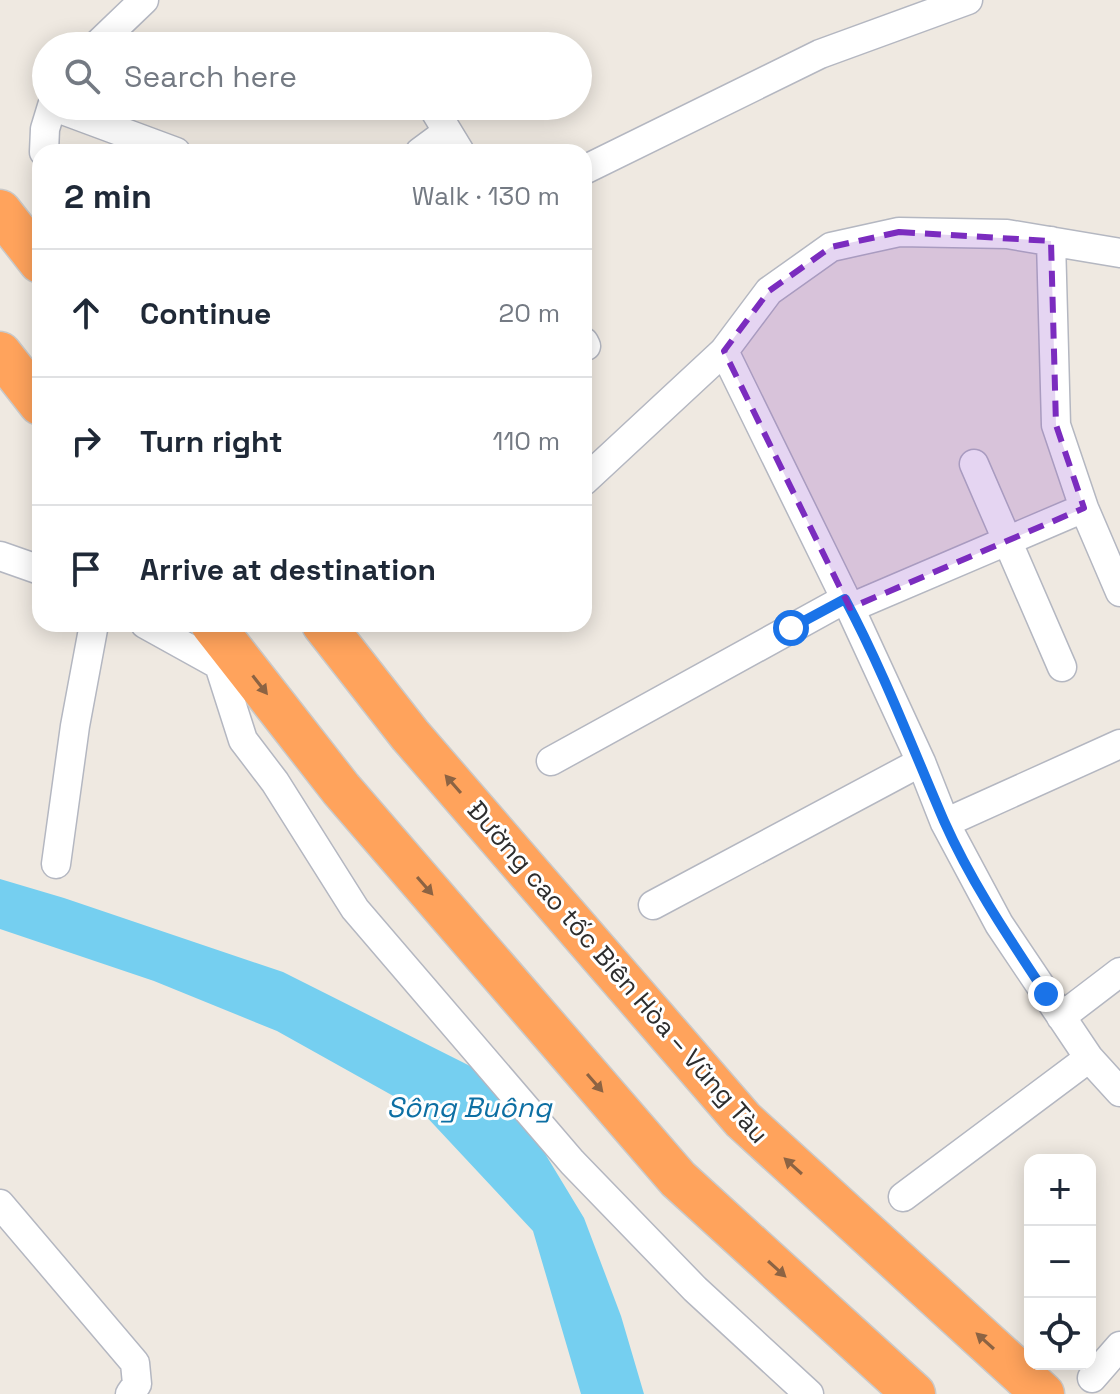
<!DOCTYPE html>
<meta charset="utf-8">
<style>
body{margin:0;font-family:"Space Grotesk",sans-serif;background:#f6f6f7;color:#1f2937}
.controls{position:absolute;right:24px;bottom:24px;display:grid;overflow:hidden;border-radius:16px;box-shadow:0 4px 20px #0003}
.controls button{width:72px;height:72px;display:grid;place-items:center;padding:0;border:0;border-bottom:2px solid #e0e1e3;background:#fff;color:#1f2937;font:40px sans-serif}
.stop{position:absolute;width:24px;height:24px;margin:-18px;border:6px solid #1a73e8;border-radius:50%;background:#fff}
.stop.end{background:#1a73e8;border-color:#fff;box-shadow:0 2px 8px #0008}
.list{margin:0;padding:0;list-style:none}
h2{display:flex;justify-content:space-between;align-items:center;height:104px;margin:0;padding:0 32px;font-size:34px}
h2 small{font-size:26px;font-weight:400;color:#747a83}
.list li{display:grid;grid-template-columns:52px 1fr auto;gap:24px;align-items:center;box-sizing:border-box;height:128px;padding:0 32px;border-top:2px solid #e0e1e3}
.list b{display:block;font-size:30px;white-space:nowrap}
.list em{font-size:26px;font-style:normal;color:#747a83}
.icon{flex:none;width:44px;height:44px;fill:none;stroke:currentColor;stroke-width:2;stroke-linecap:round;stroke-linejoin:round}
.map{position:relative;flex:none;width:1120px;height:1394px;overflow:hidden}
.search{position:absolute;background:#fff;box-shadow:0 4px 20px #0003;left:32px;top:32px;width:560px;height:88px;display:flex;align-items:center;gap:20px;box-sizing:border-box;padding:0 28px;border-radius:44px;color:#747a83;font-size:30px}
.panel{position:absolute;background:#fff;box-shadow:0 4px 20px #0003;left:32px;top:144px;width:560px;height:488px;border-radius:24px}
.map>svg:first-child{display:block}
.water{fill:#75cff0}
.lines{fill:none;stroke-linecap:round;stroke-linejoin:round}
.minor-casing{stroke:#b4b7c1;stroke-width:31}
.highway-casing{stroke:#c9c9c9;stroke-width:45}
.minor{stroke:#fff;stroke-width:28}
.highway{stroke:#ffa35c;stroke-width:42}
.oneway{fill:#8c6343}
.route{stroke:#1a73e8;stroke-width:10}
.marked{fill:#7b2cbf;fill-opacity:0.2;stroke:#7b2cbf;stroke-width:6;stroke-dasharray:16 10;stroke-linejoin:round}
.labels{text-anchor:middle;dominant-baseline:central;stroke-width:6;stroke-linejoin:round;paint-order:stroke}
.street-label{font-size:26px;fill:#2e2e2e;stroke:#fff}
.water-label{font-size:28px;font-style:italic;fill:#0d6fa3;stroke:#fff}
</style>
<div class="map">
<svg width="1120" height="1394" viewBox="0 0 1120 1394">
<rect width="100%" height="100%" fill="#efe9e1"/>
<path class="water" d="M0 879 64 898 283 972 494 1078 541 1147 584 1218 621 1316 644 1394H581L533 1231 422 1112 277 1031 154 981 0 929Z"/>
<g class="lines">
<g class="minor-casing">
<path id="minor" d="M96 46 144 0
M52 106 176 152
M432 106 460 152
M44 152 45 129 52 106
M420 152 447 132
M584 170 820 54 968 0
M1051 241 1056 425 1084 508 1120 592
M584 342 586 346
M724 351 850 608 921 762 945 823 999 924 1089 1058 1120 1092
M974 464 1062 667
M584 481 724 351 769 291 831 247 899 232 1007 234 1120 253
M0 556 40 570
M850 608 1084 508
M145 624 219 665 243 740 275 782 355 909 572 1162 695 1289 809 1394
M551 761 845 599
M945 823 1120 744
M56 864 75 726 94 624
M653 905 921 762
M1061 1017 1120 972
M903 1197 1089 1058
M0 1204 135 1363 137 1384 130 1394
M1092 1378 1120 1346"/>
</g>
<g class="highway-casing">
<path id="highway" d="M0 211 40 262
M0 353 40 404
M212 624 341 789 678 1179 914 1394
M323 624 410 735 743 1120 1043 1394"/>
</g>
<use href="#minor" class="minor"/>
<use href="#highway" class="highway"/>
</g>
<defs><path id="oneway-solid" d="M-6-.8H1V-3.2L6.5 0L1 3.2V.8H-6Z" transform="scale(2)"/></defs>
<g class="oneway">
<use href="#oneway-solid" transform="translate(260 685) rotate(52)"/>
<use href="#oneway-solid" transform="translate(453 784) rotate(-131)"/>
<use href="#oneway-solid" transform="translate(425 886) rotate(49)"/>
<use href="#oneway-solid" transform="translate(595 1083) rotate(49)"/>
<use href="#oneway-solid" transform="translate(793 1166) rotate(-138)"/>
<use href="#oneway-solid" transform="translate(777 1269) rotate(42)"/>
<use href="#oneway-solid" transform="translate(985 1341) rotate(-138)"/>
</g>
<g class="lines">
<path class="route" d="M791 628 845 599C883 670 912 747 944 821 971 882 1009 938 1046 994"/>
</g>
<path class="marked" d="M899 232 1051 241 1056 425 1084 508 850 608 724 351 769 291 831 247Z"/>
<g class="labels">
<g class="street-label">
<text transform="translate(618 972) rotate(49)">Đường cao tốc Biên Hòa – Vũng Tàu</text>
</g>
<g class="water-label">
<text x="469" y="1107">Sông Buông</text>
</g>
</g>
</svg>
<div class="controls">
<button>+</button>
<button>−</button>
<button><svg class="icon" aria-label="locate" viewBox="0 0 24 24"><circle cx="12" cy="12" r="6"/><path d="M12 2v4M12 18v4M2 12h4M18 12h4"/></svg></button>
</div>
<div class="stop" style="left:791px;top:628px"></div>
<div class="stop end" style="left:1046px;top:994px"></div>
<div class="search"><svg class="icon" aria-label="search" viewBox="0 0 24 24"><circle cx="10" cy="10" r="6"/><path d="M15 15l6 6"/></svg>Search here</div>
<section class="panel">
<h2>2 min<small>Walk · 130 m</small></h2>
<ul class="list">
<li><svg class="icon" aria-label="ahead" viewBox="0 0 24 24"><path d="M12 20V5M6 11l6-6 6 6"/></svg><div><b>Continue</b></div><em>20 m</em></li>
<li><svg class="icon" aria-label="right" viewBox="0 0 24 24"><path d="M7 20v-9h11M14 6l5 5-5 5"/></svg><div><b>Turn right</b></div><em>110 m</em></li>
<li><svg class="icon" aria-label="arrive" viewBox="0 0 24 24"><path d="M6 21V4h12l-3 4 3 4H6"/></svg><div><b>Arrive at destination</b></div></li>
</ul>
</section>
</div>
